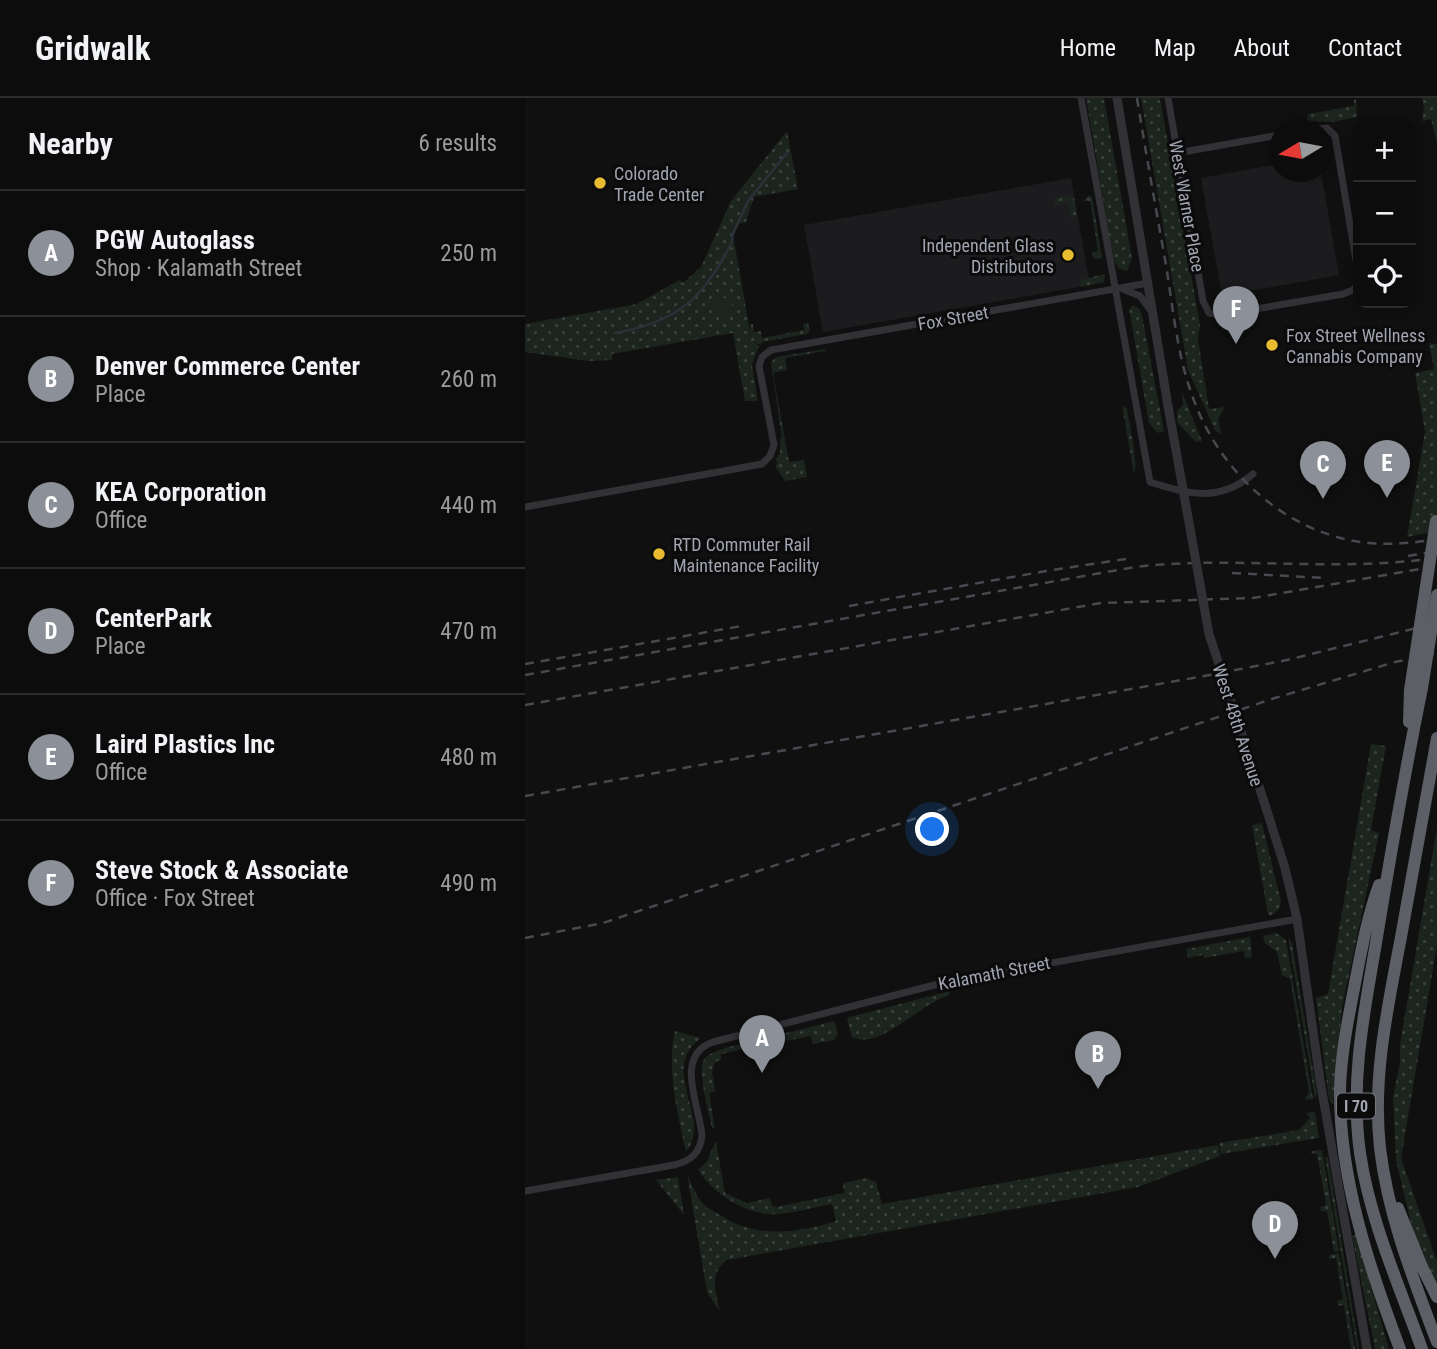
<!DOCTYPE html>
<meta charset="utf-8">
<style>
body{margin:0;font-family:"Roboto Condensed",sans-serif;background:#151516;color:#f1f3f6}
.controls{position:absolute;right:21px;top:21px;display:grid;overflow:hidden;border-radius:14px;box-shadow:0 4px 10px #0003}
.controls button{width:63px;height:63px;display:grid;place-items:center;padding:0;border:0;border-bottom:2px solid #2c2c2e;background:#0c0c0d;color:#f1f3f6;font:35px sans-serif}
.compass{position:absolute;left:744px;top:21px;width:63px;height:63px;border-radius:50%;background:#0c0c0d;box-shadow:0 4px 10px #0003;rotate:260deg}
.you{position:absolute;left:408px;top:732px;width:24px;height:24px;margin:-18px;border:5px solid #fff;border-radius:50%;background:#1a73e8;box-shadow:0 0 0 10px #1a73e833}
.badge{display:grid;place-items:center;width:46px;height:46px;border-radius:50%;background:#8c9099;color:#fff;font-size:23px;font-weight:700}
.pin{position:absolute;translate:-50% -58px;filter:drop-shadow(0 2px 4px #0008)}
.pin::after{content:'';position:absolute;top:37px;width:24px;height:21px;background:inherit;clip-path:polygon(0 0,100% 0,50% 100%)}
.list{margin:0;padding:0;list-style:none}
h2{display:flex;justify-content:space-between;align-items:center;height:91px;margin:0;padding:0 28px;font-size:30px}
h2 small{font-size:23px;font-weight:400;color:#9a9b9d}
.list li{display:grid;grid-template-columns:46px 1fr auto;gap:21px;align-items:center;box-sizing:border-box;height:126px;padding:0 28px;border-top:2px solid #2c2c2e}
.list b{display:block;font-size:26px;white-space:nowrap}
.list p{margin:0;font-size:23px;white-space:nowrap;color:#9a9b9d}
.list em{font-size:23px;font-style:normal;color:#9a9b9d}
.icon{flex:none;width:38px;height:38px;fill:none;stroke:currentColor;stroke-width:2;stroke-linecap:round;stroke-linejoin:round}
.map{position:relative;flex:none;width:912px;height:1251px;overflow:hidden}
header{display:flex;align-items:center;gap:42px;box-sizing:border-box;height:98px;padding:0 35px;background:#0c0c0d;border-bottom:2px solid #2c2c2e}
header strong{font-size:33px}
nav{display:flex;gap:38px;margin-inline-start:auto;font-size:24px}
main{display:flex}
aside{flex:1;background:#0c0c0d}
.map>svg:first-child{display:block}
.built{fill:#1c1c1e}
.grass{fill:url(#grass-dots)}
.garden{fill:#1c241e}
.lines{fill:none;stroke-linecap:round;stroke-linejoin:round}
.stream{stroke:#2a3139;stroke-width:2.5}
.minor{stroke:#313136;stroke-width:7}
.tertiary{stroke:#313136;stroke-width:9}
.motorway{stroke:#5d5f67;stroke-width:12}
.rail{stroke:#48494f;stroke-width:2.5;stroke-dasharray:9 7;stroke-linecap:butt}
.tertiary-bridge{stroke:#313136;stroke-width:9}
.motorway-bridge{stroke:#5d5f67;stroke-width:12}
.poi-dot{fill:#e8bc31;stroke:#0b0b0c;stroke-width:2.5}
.labels{text-anchor:middle;dominant-baseline:central;stroke-width:6;stroke-linejoin:round;paint-order:stroke}
.shield{fill:#0b0b0c;stroke:#757780;stroke-width:2}
.shield-label{font-size:16px;font-weight:bold;fill:#a2a5b1}
.poi-label{font-size:18px;fill:#a2a5b1;stroke:#0b0b0c;text-anchor:start}
.street-label{font-size:18px;fill:#a2a5b1;stroke:#0b0b0c}
</style>
<header>
<strong>Gridwalk</strong>
<nav><a>Home</a><a>Map</a><a>About</a><a>Contact</a></nav>
</header>
<main>
<aside>
<h2>Nearby<small>6 results</small></h2>
<ul class="list">
<li><span class="badge">A</span><div><b>PGW Autoglass</b><p>Shop · Kalamath Street</p></div><em>250 m</em></li>
<li><span class="badge">B</span><div><b>Denver Commerce Center</b><p>Place</p></div><em>260 m</em></li>
<li><span class="badge">C</span><div><b>KEA Corporation</b><p>Office</p></div><em>440 m</em></li>
<li><span class="badge">D</span><div><b>CenterPark</b><p>Place</p></div><em>470 m</em></li>
<li><span class="badge">E</span><div><b>Laird Plastics Inc</b><p>Office</p></div><em>480 m</em></li>
<li><span class="badge">F</span><div><b>Steve Stock &amp; Associate</b><p>Office · Fox Street</p></div><em>490 m</em></li>
</ul>
</aside>
<div class="map">
<svg width="912" height="1251" viewBox="0 0 912 1251">
<defs>
<pattern id="grass-dots" width="8" height="8" patternUnits="userSpaceOnUse" patternTransform="scale(1.75)"><rect width="8" height="8" fill="#1c241e"/><path d="M2 2h.1M6 6h.1" fill="none" stroke="#3a413c" stroke-width="1.8" stroke-linecap="round"/></pattern>
</defs>
<rect width="100%" height="100%" fill="#101011"/>
<path class="built" d="M754 66V74H796L814 177 697 198 676 80Z
M546 80 565 187 298 234 279 127Z"/>
<path class="grass" d="M561 0H579L607 160 602 173 593 170 588 160Z
M616 0H635L675 227 673 241 684 311 700 309 693 321 696 337 690 332 663 272Z
M897 0H912V44L906 21 897 23 899 8Z
M831 1 832 19 807 24 782 23 783 16 829 8V2Z
M262 33 273 91 229 99 221 124 213 126 208 136 225 234V226H228L229 234 236 233 237 240 279 232 278 226 283 225 285 233 282 236 238 244 235 247 227 243 234 248 227 267 233 303H220L208 235 87 256V262L64 263 0 254V226L112 206 154 182 158 185 176 169 206 103Z
M544 97 549 100 552 118 546 119 543 104 529 107 531 99Z
M564 97 567 99 577 160 571 161 567 158V154L573 153 565 103H558Z
M580 176 579 184 556 189 555 182Z
M608 207 614 211 617 217 639 333 632 335 624 325 604 211Z
M904 245 912 246V433L882 439 900 334 890 275 909 271Z
M300 251 301 253 260 260 262 272 248 275 264 364 279 362 282 379 260 383 250 368 253 364 250 362 255 355V341H257L246 264 251 259Z
M657 294 677 343 671 344 652 324V313L658 307Z
M597 307 602 311C604 325 614 365 609 376Z
M846 646 861 648 846 732 854 735 817 910 808 1006 804 1002 791 900 803 896Z
M737 725 756 804 754 811 746 818 743 816 727 727Z
M912 730V847L876 1060 912 1164V1190L888 1133 871 1062 868 999 875 965V946Z
M751 835 761 842 788 1001 780 1002 784 994 765 881 757 877 752 854 740 845 738 838Z
M725 839 727 859 720 860 719 853 679 860 678 857 663 860 661 851Z
M763 839 767 845 792 996 790 1000Z
M425 893 423 898C395 905 355 953 327 939L322 921 325 919Z
M309 923 313 936 309 942 288 946 286 938 244 946 250 941 249 938Z
M150 933 176 940C132 973 189 1020 161 1054 153 1017 141 971 150 933Z
M247 939 240 946 196 956V962L190 964 187 974 190 993 184 995 190 1031 187 1030C184 1014 171 972 180 960 188 950 233 942 247 939Z
M790 1014 794 1040 696 1056 694 1045 774 1032 785 1020 781 1015Z
M191 1043 200 1095 222 1105 245 1100 247 1108 251 1109 319 1095 318 1085 342 1080 351 1084 357 1106 693 1047 695 1058 613 1089 202 1162C183 1175 191 1194 195 1214L182 1194 162 1076C166 1084 169 1093 174 1101 179 1108 188 1113 195 1117 231 1141 272 1135 311 1123L307 1106C289 1109 270 1115 252 1116 222 1118 189 1096 173 1072L182 1063Z
M797 1052 814 1153 809 1154 802 1113H796L795 1109 801 1107 792 1056 786 1055 788 1053Z
M800 1059H803L834 1251H832Z
M153 1079 159 1117 131 1082Z
M831 1137 864 1251H850L827 1138Z
M814 1155 830 1251H826L819 1207 813 1208 812 1203 818 1201 811 1160 804 1161V1157Z"/>
<path class="garden" d="M186 200H207V218H187Z"/>
<g class="lines">
<path class="stream" d="M90 235C153 224 179 200 207 144V138L223 103 262 55"/>
<path class="minor" d="M556 0 625 384C663 396 694 405 728 376
M643 0 678 203 684 215 696 217 818 196 828 192 833 186
M783 32 802 30 810 38 833 174
M652 55 754 37
M598 191 615 198 626 213
M0 409 237 366 245 358 249 347 234 268 237 259 246 252 623 185
M0 1093 149 1067C166 1063 175 1055 177 1038 175 1008 148 958 188 944L425 883 772 821"/>
<path class="tertiary" d="M592 0 643 308
M742 713 760 770 772 821 795 982 842 1251"/>
<path class="motorway" d="M897 590C880 674 865 759 851 845 839 915 825 983 835 1055 845 1123 874 1187 897 1251
M884 624 885 592
M912 640C900 706 888 772 876 839 863 908 847 979 855 1050 863 1118 888 1180 912 1244
M854 787C843 817 837 849 831 880 824 917 816 954 815 991 814 1080 844 1169 875 1251
M873 1110 897 1169 912 1199"/>
<path class="rail" d="M612 0C621 56 631 111 641 167 648 210 652 256 667 297 693 373 761 437 844 445 867 447 889 445 912 441
M883 458 912 453
M707 475 801 480
M324 508 521 473 607 460
M0 566 217 528
M0 577 610 469C704 458 800 473 895 462
M0 607 576 505 728 500 912 468
M0 698 685 577 762 562 912 525
M0 840 78 825 750 600 870 564 912 555"/>
<path class="tertiary-bridge" d="M643 308 684 536 742 713"/>
<path class="motorway-bridge" d="M897 590 912 497
M885 592 911 423"/>
</g>
<g class="poi-dot">
<circle cx="75" cy="85" r="7"/>
<circle cx="543" cy="157" r="7"/>
<circle cx="747" cy="247" r="7"/>
<circle cx="134" cy="456" r="7"/>
</g>
<g class="labels">
<rect class="shield" x="812" y="995.5" width="38" height="25" rx="5"/>
<g class="shield-label">
<text x="831" y="1008">I 70</text>
</g>
<g class="poi-label">
<text x="89" y="75">Colorado<tspan x="89" dy="21">Trade Center</tspan></text>
<text x="529" y="147" text-anchor="end">Independent Glass<tspan x="529" dy="21">Distributors</tspan></text>
<text x="761" y="237">Fox Street Wellness<tspan x="761" dy="21">Cannabis Company</tspan></text>
<text x="148" y="446">RTD Commuter Rail<tspan x="148" dy="21">Maintenance Facility</tspan></text>
</g>
<g class="street-label">
<text transform="translate(662 108) rotate(80)">West Warner Place</text>
<text transform="translate(428 220) rotate(-10)">Fox Street</text>
<text transform="translate(713 627) rotate(72)">West 48th Avenue</text>
<text transform="translate(469 875) rotate(-11)">Kalamath Street</text>
</g>
</g>
</svg>
<div class="controls">
<button>+</button>
<button>−</button>
<button><svg class="icon" aria-label="locate" viewBox="0 0 24 24"><circle cx="12" cy="12" r="6"/><path d="M12 2v4M12 18v4M2 12h4M18 12h4"/></svg></button>
</div>
<svg class="compass" viewBox="-18 -18 36 36"><path d="M0-13l5 13h-10z" fill="#e53935"/><path d="M0 13l5-13h-10z" fill="#9a9b9d"/></svg>
<div class="you"></div>
<div class="pin badge" style="left:237px;top:975px">A</div>
<div class="pin badge" style="left:573px;top:991px">B</div>
<div class="pin badge" style="left:798px;top:401px">C</div>
<div class="pin badge" style="left:750px;top:1161px">D</div>
<div class="pin badge" style="left:862px;top:400px">E</div>
<div class="pin badge" style="left:711px;top:246px">F</div>
</div>
</main>
